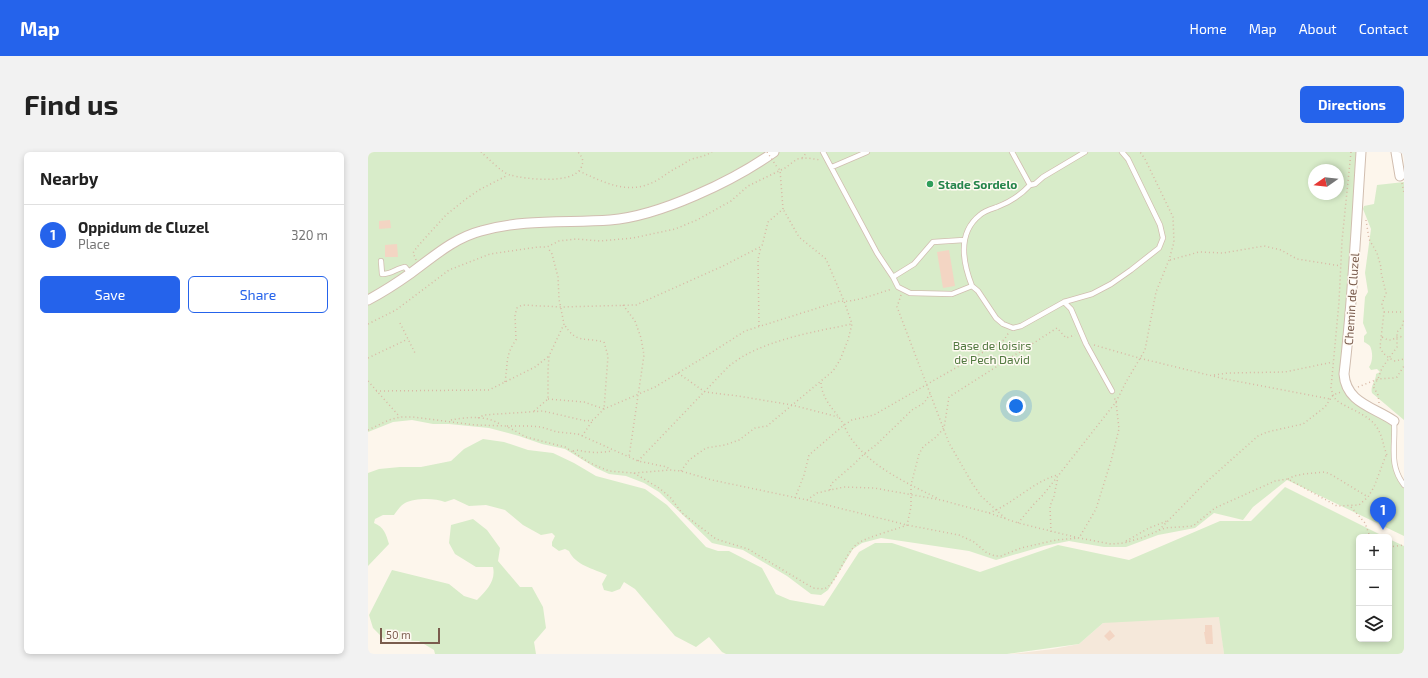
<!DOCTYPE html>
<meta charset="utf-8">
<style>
body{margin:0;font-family:"Exo 2",sans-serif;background:#f2f2f2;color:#222}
.controls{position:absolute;right:12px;bottom:12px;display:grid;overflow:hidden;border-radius:6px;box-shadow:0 2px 6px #0003}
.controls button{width:36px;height:36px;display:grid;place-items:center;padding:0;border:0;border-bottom:1px solid #e0e0e0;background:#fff;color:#222;font:20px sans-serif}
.compass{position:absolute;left:940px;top:12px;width:36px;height:36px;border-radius:50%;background:#fff;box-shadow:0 2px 6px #0003;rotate:256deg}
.scale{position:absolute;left:12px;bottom:10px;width:60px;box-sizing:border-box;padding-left:4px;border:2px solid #7a5c4d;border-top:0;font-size:11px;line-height:14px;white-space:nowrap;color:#7a5c4d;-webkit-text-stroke:3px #fffaf3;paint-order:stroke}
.you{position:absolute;left:648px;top:254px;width:14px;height:14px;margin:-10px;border:3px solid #fff;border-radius:50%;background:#1a73e8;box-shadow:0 0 0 6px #1a73e833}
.badge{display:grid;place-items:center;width:26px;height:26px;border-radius:50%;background:#2563eb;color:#fff;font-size:13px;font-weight:700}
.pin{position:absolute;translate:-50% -33px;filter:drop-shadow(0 1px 2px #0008)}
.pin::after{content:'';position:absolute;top:21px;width:14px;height:12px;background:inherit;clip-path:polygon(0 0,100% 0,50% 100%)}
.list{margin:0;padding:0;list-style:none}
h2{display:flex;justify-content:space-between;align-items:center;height:52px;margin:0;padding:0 16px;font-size:17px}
h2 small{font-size:13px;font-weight:400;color:#767676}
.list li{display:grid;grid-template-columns:26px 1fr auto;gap:12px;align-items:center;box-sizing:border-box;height:60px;padding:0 16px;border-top:1px solid #e0e0e0}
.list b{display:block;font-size:15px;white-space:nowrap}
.list p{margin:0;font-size:13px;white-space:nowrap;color:#767676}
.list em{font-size:13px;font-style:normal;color:#767676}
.actions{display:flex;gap:8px;padding:12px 16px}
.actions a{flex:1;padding:9px 0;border:1px solid #2563eb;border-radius:6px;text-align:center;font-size:14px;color:#2563eb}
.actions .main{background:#2563eb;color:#fff}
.icon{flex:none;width:22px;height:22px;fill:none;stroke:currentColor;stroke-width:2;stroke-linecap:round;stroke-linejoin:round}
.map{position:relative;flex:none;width:1036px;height:502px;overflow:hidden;border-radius:6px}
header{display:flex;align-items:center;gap:24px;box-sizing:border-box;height:56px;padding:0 20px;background:#2563eb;color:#fff}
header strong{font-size:19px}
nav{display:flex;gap:22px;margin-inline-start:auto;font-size:14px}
.intro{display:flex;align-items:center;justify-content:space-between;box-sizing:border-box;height:96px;padding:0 24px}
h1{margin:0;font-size:28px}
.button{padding:10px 18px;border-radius:6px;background:#2563eb;color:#fff;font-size:14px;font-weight:700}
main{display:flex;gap:24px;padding:0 24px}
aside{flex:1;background:#fff;border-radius:6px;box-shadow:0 2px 6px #0003}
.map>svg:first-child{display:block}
.residential{fill:#f5e8da}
.green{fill:#d8ecc9;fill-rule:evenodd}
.building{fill:#f3d5c3}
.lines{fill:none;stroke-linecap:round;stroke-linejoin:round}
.service-casing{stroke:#d1beb0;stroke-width:6}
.minor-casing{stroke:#d1beb0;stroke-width:11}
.path{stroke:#d9b8a5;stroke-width:1.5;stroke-dasharray:1 3;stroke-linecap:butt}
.service{stroke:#fff;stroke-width:4.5}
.minor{stroke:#fff;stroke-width:9}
.path-bridge{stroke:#d9b8a5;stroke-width:1.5;stroke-dasharray:1 3;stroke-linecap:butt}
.leisure-dot{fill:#2e9e5b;stroke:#fffaf3;stroke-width:1.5}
.labels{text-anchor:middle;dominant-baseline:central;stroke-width:3;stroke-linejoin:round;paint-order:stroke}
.leisure-label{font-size:12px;font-weight:bold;fill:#27864d;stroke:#fffaf3;text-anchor:start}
.street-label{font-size:12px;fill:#7a5c4d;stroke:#fffaf3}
.park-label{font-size:12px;fill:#537a41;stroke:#fffaf3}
</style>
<header>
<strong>Map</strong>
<nav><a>Home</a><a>Map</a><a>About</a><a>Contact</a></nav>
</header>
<div class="intro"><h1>Find us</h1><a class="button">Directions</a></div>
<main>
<aside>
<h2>Nearby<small></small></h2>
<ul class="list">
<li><span class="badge">1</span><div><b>Oppidum de Cluzel</b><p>Place</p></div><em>320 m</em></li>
</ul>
<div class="actions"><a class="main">Save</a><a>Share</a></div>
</aside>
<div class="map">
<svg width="1036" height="502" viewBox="0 0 1036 502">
<rect width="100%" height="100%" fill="#fdf6ec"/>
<path class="residential" d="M763 465H852L856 502H643L685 497 711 492 735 471Z"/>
<path class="green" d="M0 0H990L973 224 975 237 981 246 1015 262 1028 274 1027 298 1028 314 1036 329V384L919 328 885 355 875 368 846 361 827 376 790 383 758 395H736L701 389 676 394 628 408 601 399 513 386 494 391 485 397 460 438 453 443 443 442 419 424 375 398 344 391 291 340 276 331 258 324 241 322 228 316 197 297 174 292 151 284 121 276 81 272H65L44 268 25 270 0 280ZM946 18H970V42H946Z
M1036 30V268L1004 241C1002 234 1008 229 1008 222L1012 220 1009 217 1003 218 1001 215C1005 210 1005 200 1002 194 1000 192 998 191 996 190V184L999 181 995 171 997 145 1000 140 997 121 1003 77 995 57 996 54 1006 52 1009 33Z
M115 287 136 290 160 298 185 301 206 311 228 324 277 337 299 353 338 395 350 399H361L394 416 408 442 422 448 456 454 491 400 507 391H524L612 420 690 393 761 408 852 369H883L917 335 1017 385H991V487H1021V387L1036 394V502H856L851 465 735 471 711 492 639 502H358L354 500 341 485 328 495 307 484 267 437 256 430 252 437 244 440 236 438 234 432 239 423C226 417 207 413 201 399L197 397 191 399 184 394V390L187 384 184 381 173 383 155 373 137 358 118 353 101 354 86 347 77 350C67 346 47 346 37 351 33 353 29 359 26 363H15L7 367 6 371C16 375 18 382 21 392L0 414V321L11 317 32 315H53L83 309 96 297Z
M105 367 119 378 132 396 130 409 152 435H164L175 455 178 476 166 490 168 502H67L66 498 51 489 17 488 5 476 1 463 24 418 81 432 96 444 109 448C119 438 128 429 125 415H108L87 402 81 391 83 373Z"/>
<path class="building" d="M22 68 23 76 11 77V69Z
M29 92 30 105H17V93Z
M581 98 587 134 575 136 569 100Z
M837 473H844L845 492H838L836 480H837Z
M742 478 747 484 741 489 736 484Z"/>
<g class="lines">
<g class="service-casing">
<path id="service" d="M455 0 509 101 525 125 546 112 565 90 596 88
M464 15 499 0
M662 33 667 32 675 25 717 0
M13 109 14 122C22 123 29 116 37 115L42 121
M525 125 530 135 542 141 584 142 604 134C595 111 589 81 612 63 616 59 623 57 629 55 642 50 652 44 662 33L644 0
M604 134 610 139 628 166 635 172 645 176 653 174 696 150 724 142 743 132 763 118 791 96 795 86 792 73 760 7 754 0
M696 150 703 157 718 192 744 239
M1026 269C1028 293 1020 312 1036 333"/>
</g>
<g class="minor-casing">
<path id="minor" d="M993 0C988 74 985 148 976 222 978 251 1006 255 1026 269
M1028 0 1032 24
M0 148C15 140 29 131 43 121 65 105 86 86 113 79 155 67 199 71 242 68 292 64 365 29 406 0"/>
</g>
<path class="path" d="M113 0C120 6 134 21 142 23 157 27 204 33 213 16 216 9 215 6 210 0
M983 0 974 89 971 150 963 236 965 243 968 248C980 257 998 261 1008 274 1015 284 1015 294 1019 303
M434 6 439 0
M211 19C233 29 257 42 281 32 292 28 300 20 310 15 315 13 319 9 324 7 331 5 337 4 344 0
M1034 31 1036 41
M998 68 1001 87 1009 101 1013 115V120L1018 141 1014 152 1016 160 1012 195 1015 201 1021 206 1027 209 1036 207
M48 108 45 101 49 95 78 63 98 47 111 38 140 23
M802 108 831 100 855 101 896 94 913 98 929 107 973 114
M533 143 529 155 581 291 604 331 613 344 638 367
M255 153 267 169 273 186 276 203 261 305
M1016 160H1036
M32 171 47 201
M0 172 28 158 81 118 122 102 170 95H179L191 89 208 87 232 89 265 86 307 77 329 68 363 49 380 34 417 16 429 7 439 6 453 8
M391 174 390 107 393 95
M1014 185C1023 190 1023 188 1031 184L1036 186
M726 193 771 206 857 227 962 247
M0 206 40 187
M310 221 337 240 370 244 424 253 470 265
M846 223 860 221 917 220 965 210
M0 229 32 265
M137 230C140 212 137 203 148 188L147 163 149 156 154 153 193 155 268 153 355 114 394 94 400 70 415 57 412 18 409 15
M453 231C454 246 464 256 473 268 477 275 480 283 485 289 506 317 541 332 571 347
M990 235 1010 227 1025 226 1029 225 1036 214
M8 239 121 238 167 215 181 204
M180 247 216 250 236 257 240 204 236 190C216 185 208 192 196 172
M1011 251 1010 243 1005 234 1010 227 1014 216 1029 195V180L1034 175 1036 167
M166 259 180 247V218L181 204 196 172 191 147 190 125 184 102 180 96
M110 266 116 263 175 259 218 269 225 268 236 257 287 235 338 204 377 179 472 149C486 151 510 141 524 137
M83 268C98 265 120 263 133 273
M139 274H161L173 275 189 280 210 282 270 309 299 315 302 318
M0 278 21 268 32 265H45L107 273 138 274 158 285 197 295 222 311 241 319 266 321 302 318 313 319 344 328 439 348 539 373 591 383 606 390 619 401 627 404H633L653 396 688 388 711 386 743 392 756 391 773 386 797 376 825 374 847 356 907 329 920 327 969 354 991 353 1000 345 1006 335 1018 303
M214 284 225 268
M205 299C211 297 215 300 221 300 229 301 237 300 244 299
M270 309 360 215C390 189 445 180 484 172
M313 319 321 308 338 296 357 293 371 288 387 276 399 274 465 219 472 208 480 188 484 172 476 149 458 107 431 85 415 57
M266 321 291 336 302 345 314 361 348 387 380 397 445 436 456 437C469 432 476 402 489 392 498 385 527 378 539 373L543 355V333L551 302 555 295 568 285 576 276 581 245 689 176 698 186 707 183
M920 327 926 324 936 322 957 320 964 323 1000 345
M462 338 463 332 486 312 496 302 508 293 544 258 556 251 562 242
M427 346 436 323 441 303 476 273 484 268 506 263 636 188 641 180
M439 348 449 341 476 335 506 336 573 348 621 361 650 371 711 386 728 357 743 309 751 277 748 250 746 245
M983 355 997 371 1002 385
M621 361C645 352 663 331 689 323
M650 371 666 352 675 343 748 250 758 230 777 198 788 140 801 108 806 90 805 65 777 7 772 0
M791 378 836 332 890 284 899 280 935 272 957 255 965 243 973 240
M683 380 682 354 686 344 690 325
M758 389 781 376 799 369
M1021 395 1036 393"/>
<use href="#service" class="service"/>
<use href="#minor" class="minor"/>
<path class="path-bridge" d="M399 0 409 15"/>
</g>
<circle class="leisure-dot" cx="562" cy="32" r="4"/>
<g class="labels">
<g class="leisure-label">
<text x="570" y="32">Stade Sordelo</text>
</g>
<g class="street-label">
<text transform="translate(983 147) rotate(-86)">Chemin de Cluzel</text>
</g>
<g class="park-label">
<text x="624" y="193">Base de loisirs<tspan x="624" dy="14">de Pech David</tspan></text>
</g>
</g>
</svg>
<div class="controls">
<button>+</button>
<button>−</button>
<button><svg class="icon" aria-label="layers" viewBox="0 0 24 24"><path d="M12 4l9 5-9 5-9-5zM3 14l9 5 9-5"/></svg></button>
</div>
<svg class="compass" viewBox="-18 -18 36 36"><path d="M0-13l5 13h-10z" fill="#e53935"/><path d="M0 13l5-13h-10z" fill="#767676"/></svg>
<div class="scale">50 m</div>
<div class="you"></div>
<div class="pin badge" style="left:1015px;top:378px">1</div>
</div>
</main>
